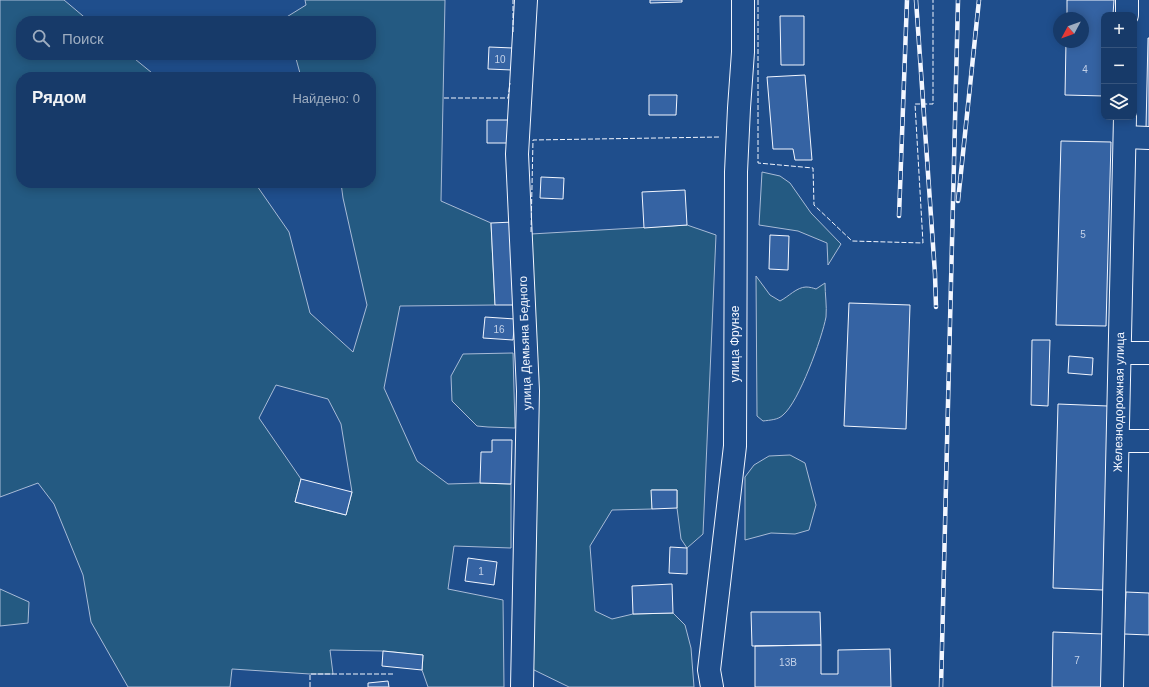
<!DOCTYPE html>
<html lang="ru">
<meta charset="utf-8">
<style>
body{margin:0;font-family:Helvetica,sans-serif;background:#244571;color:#f1f3f6}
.controls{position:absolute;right:12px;top:12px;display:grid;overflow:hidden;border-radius:8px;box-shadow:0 2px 10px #0003}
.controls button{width:36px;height:36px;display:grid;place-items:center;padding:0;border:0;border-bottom:1px solid #36547d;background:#173a69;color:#f1f3f6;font:20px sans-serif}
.compass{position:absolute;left:1053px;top:12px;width:36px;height:36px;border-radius:50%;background:#173a69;box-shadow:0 2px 10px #0003;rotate:229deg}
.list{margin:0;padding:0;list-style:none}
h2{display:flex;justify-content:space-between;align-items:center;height:52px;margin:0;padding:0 16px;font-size:17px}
h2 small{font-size:13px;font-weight:400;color:#9eadc0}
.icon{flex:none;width:22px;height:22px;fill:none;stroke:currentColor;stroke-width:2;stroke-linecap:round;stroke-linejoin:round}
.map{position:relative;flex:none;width:1149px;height:687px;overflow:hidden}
.search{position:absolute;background:#173a69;box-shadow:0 2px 10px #0003;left:16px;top:16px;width:360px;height:44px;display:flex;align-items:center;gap:10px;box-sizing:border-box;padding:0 14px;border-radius:16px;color:#9eadc0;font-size:15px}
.panel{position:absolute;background:#173a69;box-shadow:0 2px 10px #0003;left:16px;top:72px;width:360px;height:116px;border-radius:16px}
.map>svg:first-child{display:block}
.green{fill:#245a82;stroke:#a8bbd7;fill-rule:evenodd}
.building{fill:#3563a3;stroke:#f2f6ff}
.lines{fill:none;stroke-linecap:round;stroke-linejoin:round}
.minor-casing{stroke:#f2f6ff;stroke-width:24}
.minor{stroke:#1f4e8c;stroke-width:22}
.rail-casing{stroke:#f2f6ff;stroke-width:4.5}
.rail{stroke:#1f4e8c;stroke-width:3;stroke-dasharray:9;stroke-linecap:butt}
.fence{stroke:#f2f6ff;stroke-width:1;stroke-dasharray:5 2;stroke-linecap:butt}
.labels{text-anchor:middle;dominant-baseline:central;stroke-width:3;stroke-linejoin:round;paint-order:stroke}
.number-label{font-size:10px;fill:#c3d1e8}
.street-label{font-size:12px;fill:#f2f6ff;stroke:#1f4e8c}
</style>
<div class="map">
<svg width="1149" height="687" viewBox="0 0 1149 687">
<rect width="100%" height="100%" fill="#1f4e8c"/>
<path class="green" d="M0 0H64L89 21H21V55H130L157 77H21V183H255L289 232 310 313 353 352 367 305 343 198 341 183H371V77H301L295 55H371V21H286L285 18 306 5 305 0H445L441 201 491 223 495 305 400 306 384 388 417 461 448 484 480 483 511 484V548L454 546 448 589 503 600 504 687H428L422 670 423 655 383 651 330 650 333 674H310L232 669 230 687H128L91 622 83 575 54 504 38 483 0 497ZM276 385 328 399 341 424 352 492 346 515 295 502 301 479 259 418Z
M762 172 780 176 790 183 811 213 841 244 828 265 827 243 798 231 759 225Z
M687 225 716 235 703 534 687 548 681 539 677 508V490H652V509L612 510 590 546 595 611 612 619 633 614 673 613 685 625 691 648 694 687H569L532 669 531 234Z
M756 276 770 295 780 301C788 297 797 287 806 287 810 287 813 288 816 289L825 283C825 294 827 306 826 317 822 338 799 402 783 415 778 420 770 420 763 421L757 416Z
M513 353 515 428 488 427 477 426 452 401 451 376 463 354Z
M790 455 805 463 816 505 809 530 795 534 771 533 745 540V477L754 465 769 456Z
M0 589 29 602 28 623 0 626Z"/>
<path class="building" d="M650 0H682V2L650 3Z
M1067 0H1114L1113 15H1104V96L1065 95 1066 42H1083V18H1067Z
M780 16H804V65H781Z
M1148 38H1149V128H1146Z
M489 47 513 48 512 70 488 69Z
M805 75 812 160H795L793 149H773L767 77Z
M649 95H677L676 115H649Z
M487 120H508V143H487Z
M1061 141 1111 142 1106 326 1056 325Z
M541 177 564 178 563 199 540 198Z
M685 190 687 225 644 228 642 192Z
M514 222 517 305H495L491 223Z
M770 235 789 236 788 270 769 269Z
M849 303 910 305 906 429 844 426Z
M485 317 515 319 513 340 483 338Z
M1032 340H1050L1048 406 1031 405Z
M1069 356 1093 358 1092 375 1068 373Z
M1058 404 1108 406 1103 590 1053 588Z
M492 440H512L511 484 480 483 481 452H492Z
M301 479 352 492 346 515 295 502Z
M651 490H677V508L652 509Z
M670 547 687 548V574L669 573Z
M468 558 497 562 494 585 465 581Z
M672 584 673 613 633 614 632 586Z
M1126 592 1149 593V635L1124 634Z
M751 612H820L821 645 752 646Z
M1053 632 1103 634 1102 687H1052Z
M821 645V674H838V650L890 649 891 687H755V646Z
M383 651 423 655 422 670 382 666Z
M388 681 389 687H368V683Z"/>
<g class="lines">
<g class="minor-casing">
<path id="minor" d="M1127 15V0
M1125 137 1149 138
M1120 353H1149
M1118 441H1149
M522 687 528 391 517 154 526 0
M712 687 709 670 735 446 736 172 739 108 743 52V0
M1112 687 1125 117"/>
</g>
<use href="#minor" class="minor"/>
<g class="rail-casing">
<path id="rail" d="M916 0 935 274 936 307
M958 201 979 0
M899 216 907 0
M941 687 958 0"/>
</g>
<use href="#rail" class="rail"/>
<path class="fence" d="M758 0V163L813 168 814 205 852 241 923 243 915 104H933V0
M513 32V0
M444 98H508L510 83
M531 232 533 140 719 137
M310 687V674H395"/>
</g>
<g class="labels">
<g class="number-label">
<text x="500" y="59">10</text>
<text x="1085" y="69">4</text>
<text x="1083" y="234">5</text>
<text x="499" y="329">16</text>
<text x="481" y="571">1</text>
<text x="1077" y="660">7</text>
<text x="788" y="662">13В</text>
</g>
<g class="street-label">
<text transform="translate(525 343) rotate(-92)">улица Демьяна Бедного</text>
<text transform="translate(735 344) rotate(-90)">улица Фрунзе</text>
<text transform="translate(1119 402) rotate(-89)">Железнодорожная улица</text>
</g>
</g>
</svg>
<div class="controls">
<button>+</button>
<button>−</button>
<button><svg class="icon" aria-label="layers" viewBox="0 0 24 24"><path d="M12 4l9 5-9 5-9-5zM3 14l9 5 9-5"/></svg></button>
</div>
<svg class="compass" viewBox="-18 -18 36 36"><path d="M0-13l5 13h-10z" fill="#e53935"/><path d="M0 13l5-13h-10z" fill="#9eadc0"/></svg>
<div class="search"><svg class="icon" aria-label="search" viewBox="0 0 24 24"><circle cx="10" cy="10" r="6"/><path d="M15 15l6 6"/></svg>Поиск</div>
<section class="panel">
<h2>Рядом<small>Найдено: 0</small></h2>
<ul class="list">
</ul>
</section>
</div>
